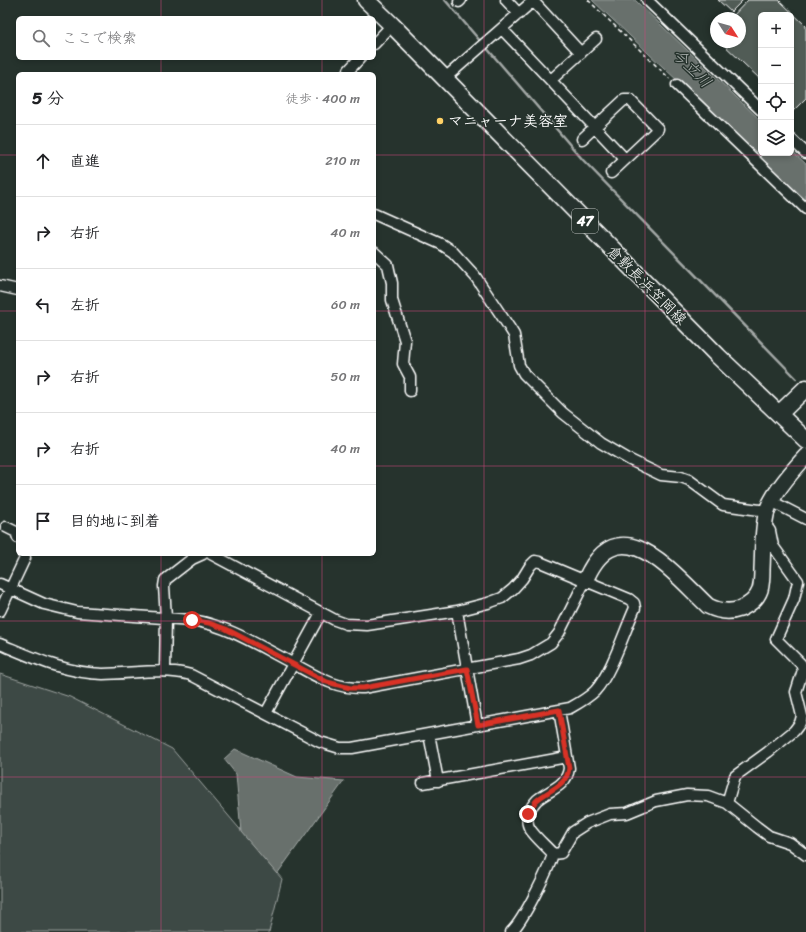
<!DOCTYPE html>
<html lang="ja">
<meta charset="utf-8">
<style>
body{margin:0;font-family:Sriracha,"Klee One",sans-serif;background:#f2f2f2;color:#202124}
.controls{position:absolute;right:12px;top:12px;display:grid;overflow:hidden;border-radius:6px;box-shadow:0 2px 6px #0003}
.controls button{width:36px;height:36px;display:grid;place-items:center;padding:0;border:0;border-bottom:1px solid #e0e0e0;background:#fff;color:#202124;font:20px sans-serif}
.compass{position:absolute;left:710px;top:12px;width:36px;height:36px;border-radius:50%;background:#fff;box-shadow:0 2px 6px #0003;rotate:126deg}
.stop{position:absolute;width:12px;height:12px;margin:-9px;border:3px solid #d93025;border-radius:50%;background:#fff}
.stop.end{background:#d93025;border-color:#fff;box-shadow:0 1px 4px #0008}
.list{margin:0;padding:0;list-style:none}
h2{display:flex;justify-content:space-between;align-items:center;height:52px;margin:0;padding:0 16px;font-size:17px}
h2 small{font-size:13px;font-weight:400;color:#757577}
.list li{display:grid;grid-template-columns:26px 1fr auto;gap:12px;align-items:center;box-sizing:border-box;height:72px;padding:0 16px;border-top:1px solid #e0e0e0}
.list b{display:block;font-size:15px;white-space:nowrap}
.list em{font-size:13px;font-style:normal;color:#757577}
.icon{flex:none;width:22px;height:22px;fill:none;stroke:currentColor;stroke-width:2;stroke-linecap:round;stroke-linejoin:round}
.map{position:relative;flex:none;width:806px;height:932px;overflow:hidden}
.search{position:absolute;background:#fff;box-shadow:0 2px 6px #0003;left:16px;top:16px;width:360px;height:44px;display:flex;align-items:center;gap:10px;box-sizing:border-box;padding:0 14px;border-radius:6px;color:#757577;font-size:15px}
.panel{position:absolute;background:#fff;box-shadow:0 2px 6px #0003;left:16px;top:72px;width:360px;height:484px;border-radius:6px}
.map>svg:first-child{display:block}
.green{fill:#3e4944;stroke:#9ea4a2}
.water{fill:#67706c;stroke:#a4a9a7}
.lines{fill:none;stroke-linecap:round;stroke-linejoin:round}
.stream{stroke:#a4a9a7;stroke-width:2.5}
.building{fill:#515c57;stroke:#fff}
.street-casing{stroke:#fff;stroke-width:13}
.secondary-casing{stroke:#fff;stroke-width:18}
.primary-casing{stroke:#fff;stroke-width:19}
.path{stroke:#fff;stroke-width:1.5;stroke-dasharray:4 3;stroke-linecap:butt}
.street{stroke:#26332d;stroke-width:10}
.secondary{stroke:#26332d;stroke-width:15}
.primary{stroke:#26332d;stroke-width:16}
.route{stroke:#d93025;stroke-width:5}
.grid{fill:none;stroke:#ce467c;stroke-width:1;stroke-opacity:0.55}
.poi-dot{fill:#ffd166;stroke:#26332d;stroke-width:1.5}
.labels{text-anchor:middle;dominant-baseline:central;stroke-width:3;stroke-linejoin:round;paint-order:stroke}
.shield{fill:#26332d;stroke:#bec2c0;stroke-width:1}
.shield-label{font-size:14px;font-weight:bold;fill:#fff}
.poi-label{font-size:15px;font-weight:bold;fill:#fff;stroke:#26332d;text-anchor:start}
.street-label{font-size:15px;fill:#fff;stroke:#26332d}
.water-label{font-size:16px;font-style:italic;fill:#b3b8b6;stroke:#26332d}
</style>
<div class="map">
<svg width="806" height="932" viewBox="0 0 806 932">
<rect width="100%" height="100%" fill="#26332d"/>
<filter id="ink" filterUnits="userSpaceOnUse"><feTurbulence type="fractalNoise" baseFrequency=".025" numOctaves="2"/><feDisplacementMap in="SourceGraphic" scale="8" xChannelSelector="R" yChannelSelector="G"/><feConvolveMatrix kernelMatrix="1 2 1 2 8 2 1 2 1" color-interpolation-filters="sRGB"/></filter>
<g filter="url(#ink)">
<path class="green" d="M0 674 70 697 172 749 282 879 269 932H0Z"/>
<path class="water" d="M592 0H635L761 121V153H791V150L806 164V203C736 134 663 68 592 0Z
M235 749 297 777 344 781 277 874 241 832 236 774 224 759Z"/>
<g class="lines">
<path class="stream" d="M445 0 481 42
M485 46 583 160 796 378"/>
</g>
<path class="building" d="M718 0H743L731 12Z
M748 0H779L806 26V98L793 111 791 109V15H761V80L721 42H740V18H731Z"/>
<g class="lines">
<g class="street-casing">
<path id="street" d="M506 0 519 14
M647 0 761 110
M459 2 461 0
M502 29 625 159
M374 44 392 25
M348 74 349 70 360 58
M444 79 533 1 581 53
M551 80 596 39
M677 85 806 209
M582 139 624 100H630L658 129 611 173
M791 139 806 153
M374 214 441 244 453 252 475 276 509 327 514 335 519 365 524 374 563 413 601 443 630 460 661 475 681 477 689 480 723 505 767 511
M374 252 388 265 392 283V300L405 341 403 364 410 377V391
M0 286 18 290
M771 501 806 519
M6 527 16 532 18 538
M0 584 44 604 77 612 192 620C229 626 259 646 292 663 316 676 335 689 363 688L519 659 531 655 551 643 559 633 585 581
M0 611 25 558 23 554
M457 611 477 725
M0 644C34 658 65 673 103 674 132 674 162 667 191 675L320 742 340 748H352L570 708C579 703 588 698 595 691 612 672 624 632 635 608L634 603 629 599 540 562 535 561 530 566 522 579 513 589 502 598 488 603 457 611 367 625 346 624 335 620 211 554
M165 671 166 618 164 586 165 580 192 559 203 554
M266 713 321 613
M429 734 438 781
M423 783 567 757
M727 803 735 776 768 752 794 731 800 723 802 716 796 692 803 670 801 664 776 639 794 599 798 581 773 546 770 531 765 524
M553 854 561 853 573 832 587 823 610 814 627 813 656 801 687 795 708 796 727 803 757 827 769 836 790 843 806 855
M553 854C546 846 536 838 530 829 524 820 530 807 537 800 548 790 567 787 569 768L559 710
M511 932C523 921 548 871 553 854"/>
</g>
<g class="secondary-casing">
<path id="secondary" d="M585 581C618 503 673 573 708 606 718 611 729 613 740 609 749 605 757 599 760 590 762 583 762 576 762 569 763 550 762 529 767 511 772 494 794 469 806 456"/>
</g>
<g class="primary-casing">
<path id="primary" d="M366 0 392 25 718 356 806 440
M779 414 806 388"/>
</g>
<path class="path" d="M588 0 670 79"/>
<use href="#street" class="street"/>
<use href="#secondary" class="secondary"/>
<use href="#primary" class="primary"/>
</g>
</g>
<g class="lines" filter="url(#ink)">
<path class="route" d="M192 620 209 623 226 629 327 682 350 688H363L467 669 478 725 559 710 569 768C567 787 547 790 536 801 533 805 531 809 528 814"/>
</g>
<path class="grid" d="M161 0V18M322 0V18M484 0V932M645 0V932M161 58V74M322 58V74M0 155H18M374 155H806M0 311H18M374 311H806M0 466H18M374 466H806M161 554V932M322 554V932M0 621H806M0 777H806"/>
<circle class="poi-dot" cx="440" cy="121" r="4"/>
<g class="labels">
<rect class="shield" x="572" y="209" width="26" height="24" rx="3"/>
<g class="shield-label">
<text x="585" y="221">47</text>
</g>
<g class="poi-label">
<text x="448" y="121">マニャーナ美容室</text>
</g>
<g class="street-label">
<text transform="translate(647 285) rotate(45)">倉敷長浜笠岡線</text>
</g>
<g class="water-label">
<text transform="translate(692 68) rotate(45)">今立川</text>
</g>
</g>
</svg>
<div class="controls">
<button>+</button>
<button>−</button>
<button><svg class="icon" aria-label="locate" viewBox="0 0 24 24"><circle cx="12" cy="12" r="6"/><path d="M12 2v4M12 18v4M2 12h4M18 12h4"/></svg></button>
<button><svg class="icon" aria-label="layers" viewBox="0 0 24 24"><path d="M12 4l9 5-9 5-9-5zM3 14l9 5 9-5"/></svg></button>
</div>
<svg class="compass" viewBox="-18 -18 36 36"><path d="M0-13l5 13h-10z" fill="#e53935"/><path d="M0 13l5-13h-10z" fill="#757577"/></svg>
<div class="stop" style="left:192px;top:620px"></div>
<div class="stop end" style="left:528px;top:814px"></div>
<div class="search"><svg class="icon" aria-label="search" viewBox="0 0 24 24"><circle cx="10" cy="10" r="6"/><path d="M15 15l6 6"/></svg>ここで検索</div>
<section class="panel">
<h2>5 分<small>徒歩 · 400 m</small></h2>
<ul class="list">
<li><svg class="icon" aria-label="ahead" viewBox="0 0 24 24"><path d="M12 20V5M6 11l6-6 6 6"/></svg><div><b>直進</b></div><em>210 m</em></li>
<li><svg class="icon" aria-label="right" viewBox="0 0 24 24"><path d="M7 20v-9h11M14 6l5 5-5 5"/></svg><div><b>右折</b></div><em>40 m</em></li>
<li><svg class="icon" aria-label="left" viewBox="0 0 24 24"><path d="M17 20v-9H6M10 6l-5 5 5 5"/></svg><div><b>左折</b></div><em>60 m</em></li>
<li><svg class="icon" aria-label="right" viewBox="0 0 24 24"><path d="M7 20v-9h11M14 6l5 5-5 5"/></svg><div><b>右折</b></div><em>50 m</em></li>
<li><svg class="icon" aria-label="right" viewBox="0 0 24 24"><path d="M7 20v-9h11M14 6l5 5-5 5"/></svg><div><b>右折</b></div><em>40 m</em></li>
<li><svg class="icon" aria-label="arrive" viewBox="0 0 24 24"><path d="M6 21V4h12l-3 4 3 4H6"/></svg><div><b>目的地に到着</b></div></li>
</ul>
</section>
</div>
